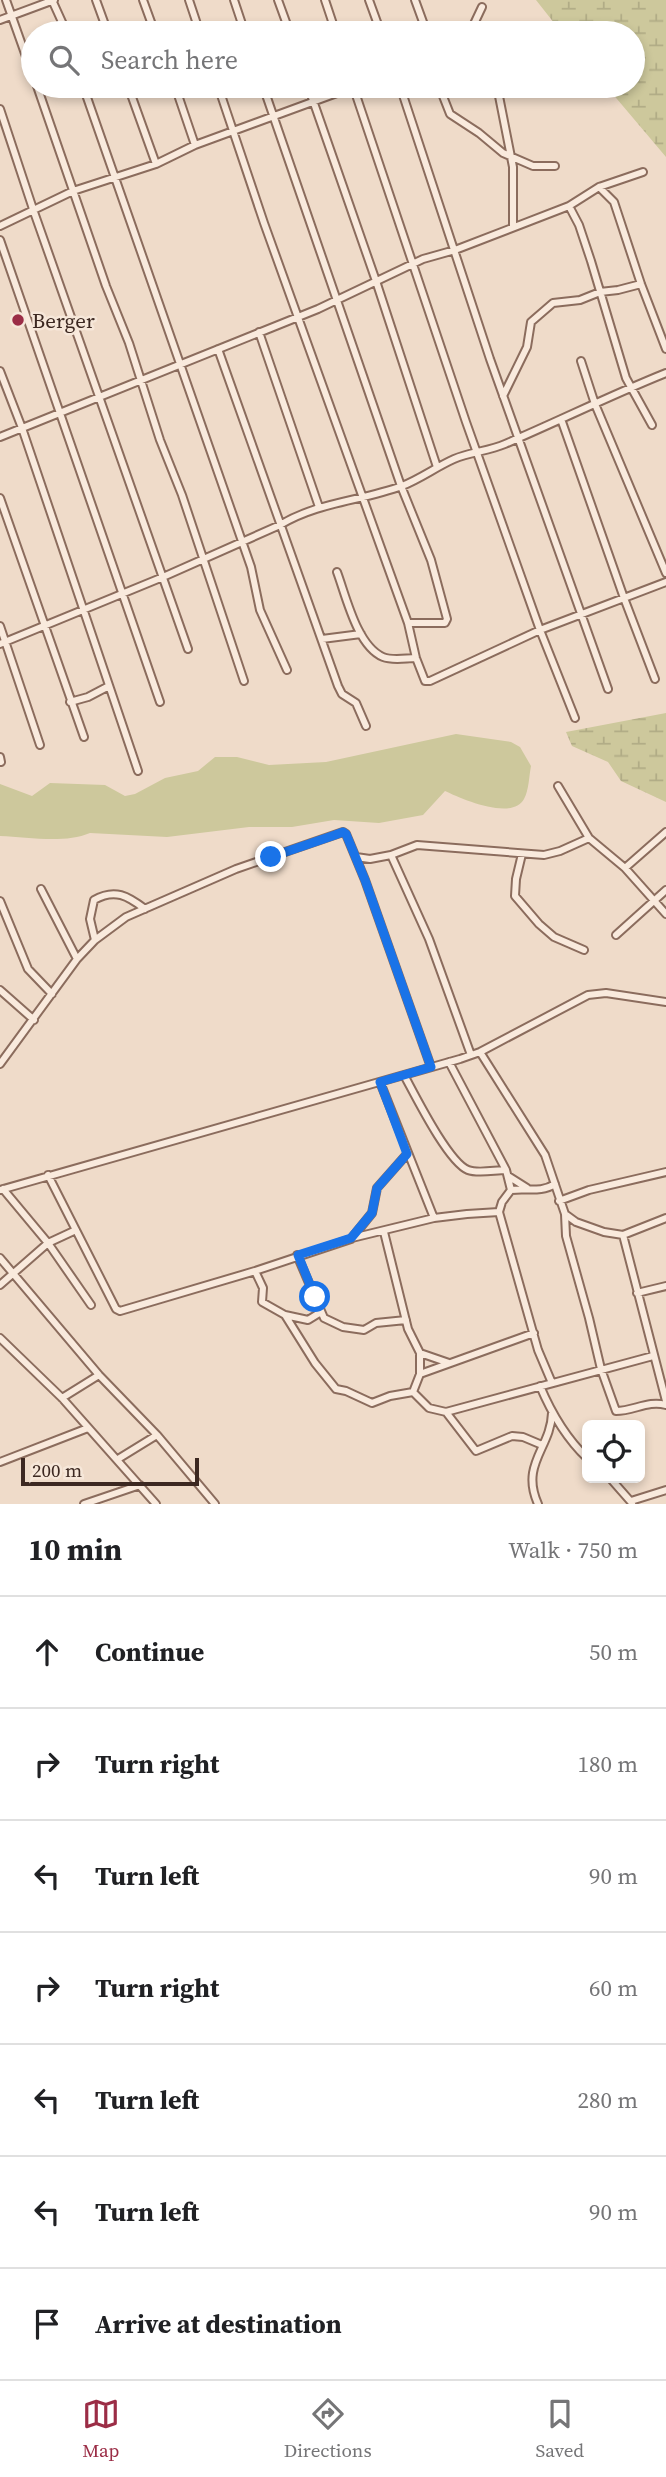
<!DOCTYPE html>
<meta charset="utf-8">
<style>
body{margin:0;font-family:"Source Serif 4",serif;background:#f2f2f2;color:#202124}
.controls{position:absolute;right:21px;bottom:21px;display:grid;overflow:hidden;border-radius:10px;box-shadow:0 4px 10px #0003}
.controls button{width:63px;height:63px;display:grid;place-items:center;padding:0;border:0;border-bottom:2px solid #e0e0e0;background:#fff;color:#202124;font:35px sans-serif}
.scale{position:absolute;left:21px;bottom:18px;width:178px;box-sizing:border-box;padding-left:7px;border:4px solid #3c2821;border-top:0;font-size:19px;line-height:24px;white-space:nowrap;color:#3c2821;-webkit-text-stroke:5px #f6e7d9;paint-order:stroke}
.stop{position:absolute;width:21px;height:21px;margin:-16px;border:5px solid #1a73e8;border-radius:50%;background:#fff}
.stop.end{background:#1a73e8;border-color:#fff;box-shadow:0 2px 7px #0008}
.list{margin:0;padding:0;list-style:none}
h2{display:flex;justify-content:space-between;align-items:center;height:91px;margin:0;padding:0 28px;font-size:30px}
h2 small{font-size:23px;font-weight:400;color:#757577}
.list li{display:grid;grid-template-columns:46px 1fr auto;gap:21px;align-items:center;box-sizing:border-box;height:112px;padding:0 28px;border-top:2px solid #e0e0e0}
.list b{display:block;font-size:26px;white-space:nowrap}
.list em{font-size:23px;font-style:normal;color:#757577}
.icon{flex:none;width:38px;height:38px;fill:none;stroke:currentColor;stroke-width:2;stroke-linecap:round;stroke-linejoin:round}
.map{position:relative;flex:none;width:666px;height:1504px;overflow:hidden}
.search{position:absolute;background:#fff;box-shadow:0 4px 10px #0003;left:21px;right:21px;top:21px;height:77px;display:flex;align-items:center;gap:18px;box-sizing:border-box;padding:0 24px;border-radius:38px;color:#757577;font-size:26px}
.sheet{height:875px;background:#fff}
nav{display:flex;justify-content:space-around;align-items:center;box-sizing:border-box;height:98px;border-top:2px solid #e0e0e0;background:#fff;font-size:19px;color:#757577}
nav a{display:grid;justify-items:center;gap:4px}
nav .on{color:#9b2d46}
.map>svg:first-child{display:block}
.green{fill:#cdc89c}
.wetland{fill:url(#wetland-marsh)}
.lines{fill:none;stroke-linecap:round;stroke-linejoin:round}
.minor-casing{stroke:#8b6c5d;stroke-width:10}
.minor{stroke:#f9eadd;stroke-width:6}
.route{stroke:#1a73e8;stroke-width:9}
.poi-dot{fill:#9b2d46;stroke:#f6e7d9;stroke-width:2.5}
.labels{text-anchor:middle;dominant-baseline:central;stroke-width:5;stroke-linejoin:round;paint-order:stroke}
.poi-label{font-size:21px;fill:#3c2821;stroke:#f6e7d9;text-anchor:start}
</style>
<div class="map">
<svg width="666" height="1504" viewBox="0 0 666 1504">
<defs>
<pattern id="wetland-marsh" width="20" height="14" patternUnits="userSpaceOnUse" patternTransform="scale(1.75)"><rect width="20" height="14" fill="#cdc89c"/><path d="M1 5h8M5 5V1M11 12h8M15 12V8" fill="none" stroke="#b1ac86"/></pattern>
</defs>
<rect width="100%" height="100%" fill="#efdbc9"/>
<path class="green" d="M456 734 511 742 520 747 531 766C529 776 529 790 524 799 512 821 462 799 445 791L423 815 379 823 334 820 292 827H249L167 837 90 833C64 844 28 837 0 836V784L32 796 50 783 105 785 125 796 135 794 165 778 198 771 215 757H237L269 765 326 762Z"/>
<path class="wetland" d="M536 0H666V157L606 86H633V33H562Z
M666 713V802L621 781 608 762 572 746 566 732Z"/>
<g class="lines">
<g class="minor-casing">
<path id="minor" d="M6 0 33 76
M52 0 67 33
M96 0 108 33
M143 0 155 33
M189 0 200 33
M234 0 245 33
M278 0 290 33
M325 0 336 33
M369 0 381 33
M415 0 427 33
M0 20 54 0
M466 33 473 26 482 7
M37 86 106 286 129 343 160 440 182 495 244 681
M83 86 251 567 260 610 287 670
M128 86 156 164
M175 86 195 145
M218 86 264 223 408 623 416 658 425 681H430L540 630 666 582
M263 86 401 486 431 560 447 619 445 623H408
M308 86 376 281 437 467
M353 86 466 422 540 630 575 718
M400 86 490 359 608 689
M439 86 450 114 479 133 503 153 533 166H555
M497 86 513 167V226
M0 109 34 212 188 649
M599 187 614 202 641 284 666 349
M569 206 579 225 591 261 626 378 652 425
M0 226 73 191 156 164 195 145 356 86
M0 240 160 702
M259 332 319 507
M218 349 338 686 342 694 356 703 366 726
M581 361 595 404 666 573
M0 371 22 428 138 771
M503 396 527 347 531 322 553 303 580 300 600 292 618 290 641 284
M561 419 624 598 655 679
M0 437 318 309 423 259 455 250 569 206 599 187 643 172
M0 498 84 737
M337 572C346 596 357 646 383 657 393 661 406 658 416 658
M0 626 40 745
M322 639 361 634
M0 644 163 577 280 525C318 502 361 501 402 486 420 479 436 467 454 459 470 452 489 451 505 444 559 421 611 395 666 373
M70 702 88 697 109 686
M0 757 1 762
M558 786 589 838 625 868 666 914
M522 854 516 879 515 896 539 924 554 937 584 950
M356 857 370 859 391 855
M625 868 666 832
M41 889 77 959
M0 901 28 969 52 994
M616 935 666 890
M95 940 90 919 94 900C115 888 128 896 145 909
M0 990 34 1020
M480 1052 545 1155 565 1214 576 1222 604 1232 623 1235 666 1218
M471 1055 429 939 391 855 417 845 544 855 560 851 589 838
M449 1062 506 1170 511 1190
M0 1064 77 959 95 940 126 917 236 869 343 832 346 834 365 880 431 1067
M404 1075C415 1095 448 1162 468 1170 478 1174 495 1170 506 1170
M380 1082 434 1218
M48 1175 116 1309 120 1311 255 1271 351 1239 372 1213 377 1188 407 1154
M508 1176 527 1188
M3 1189 48 1243 91 1305
M0 1190 460 1059 480 1052 588 995 606 993 666 1002
M559 1201 589 1190 666 1172
M499 1212 538 1350 552 1383
M565 1214 566 1236 589 1318 601 1369 616 1411C634 1411 648 1400 666 1405
M623 1235 666 1401
M352 1238 434 1218 467 1214 499 1212 502 1202 511 1190C527 1188 541 1193 555 1184
M297 1255 324 1318 343 1327 364 1330 376 1323 406 1320
M0 1258 99 1375 157 1435 215 1504
M255 1271 263 1288 262 1302 285 1315 315 1363 336 1389 346 1391 372 1403 390 1396 413 1392 420 1374V1353L408 1329 384 1232
M0 1285 48 1243 76 1230
M637 1293 666 1286
M285 1315 308 1320 321 1312
M0 1338 62 1398 156 1504
M420 1353 449 1363
M420 1374 534 1333
M540 1386C551 1412 566 1438 587 1458
M413 1392 429 1408 446 1412
M62 1398 99 1375
M542 1445 523 1437 512 1436 476 1451 446 1412 653 1356
M118 1459 157 1435
M0 1462 88 1428
M610 1478 632 1503
M631 1501 666 1490
M84 1504 140 1485
M538 1504C520 1464 551 1448 552 1413"/>
</g>
<use href="#minor" class="minor"/>
</g>
<g class="lines">
<path class="route" d="M271 857 335 835 343 832 346 834 365 880 431 1067 380 1082 407 1154 377 1188 372 1213 351 1238 298 1255 315 1297"/>
</g>
<circle class="poi-dot" cx="18" cy="320" r="7"/>
<g class="labels">
<g class="poi-label">
<text x="32" y="320">Berger</text>
</g>
</g>
</svg>
<div class="controls">
<button><svg class="icon" aria-label="locate" viewBox="0 0 24 24"><circle cx="12" cy="12" r="6"/><path d="M12 2v4M12 18v4M2 12h4M18 12h4"/></svg></button>
</div>
<div class="scale">200 m</div>
<div class="stop" style="left:315px;top:1297px"></div>
<div class="stop end" style="left:271px;top:857px"></div>
<div class="search"><svg class="icon" aria-label="search" viewBox="0 0 24 24"><circle cx="10" cy="10" r="6"/><path d="M15 15l6 6"/></svg>Search here</div>
</div>
<section class="sheet">
<h2>10 min<small>Walk · 750 m</small></h2>
<ul class="list">
<li><svg class="icon" aria-label="ahead" viewBox="0 0 24 24"><path d="M12 20V5M6 11l6-6 6 6"/></svg><div><b>Continue</b></div><em>50 m</em></li>
<li><svg class="icon" aria-label="right" viewBox="0 0 24 24"><path d="M7 20v-9h11M14 6l5 5-5 5"/></svg><div><b>Turn right</b></div><em>180 m</em></li>
<li><svg class="icon" aria-label="left" viewBox="0 0 24 24"><path d="M17 20v-9H6M10 6l-5 5 5 5"/></svg><div><b>Turn left</b></div><em>90 m</em></li>
<li><svg class="icon" aria-label="right" viewBox="0 0 24 24"><path d="M7 20v-9h11M14 6l5 5-5 5"/></svg><div><b>Turn right</b></div><em>60 m</em></li>
<li><svg class="icon" aria-label="left" viewBox="0 0 24 24"><path d="M17 20v-9H6M10 6l-5 5 5 5"/></svg><div><b>Turn left</b></div><em>280 m</em></li>
<li><svg class="icon" aria-label="left" viewBox="0 0 24 24"><path d="M17 20v-9H6M10 6l-5 5 5 5"/></svg><div><b>Turn left</b></div><em>90 m</em></li>
<li><svg class="icon" aria-label="arrive" viewBox="0 0 24 24"><path d="M6 21V4h12l-3 4 3 4H6"/></svg><div><b>Arrive at destination</b></div></li>
</ul>
</section>
<nav>
<a class="on"><svg class="icon" aria-label="map" viewBox="0 0 24 24"><path d="M3 6l6-2 6 2 6-2v14l-6 2-6-2-6 2zM9 4v14M15 6v14"/></svg>Map</a>
<a><svg class="icon" aria-label="directions" viewBox="0 0 24 24"><path d="M12 3l9 9-9 9-9-9zM9 14v-3h6M13 9l2 2-2 2"/></svg>Directions</a>
<a><svg class="icon" aria-label="saved" viewBox="0 0 24 24"><path d="M7 4h10v16l-5-4-5 4z"/></svg>Saved</a>
</nav>
